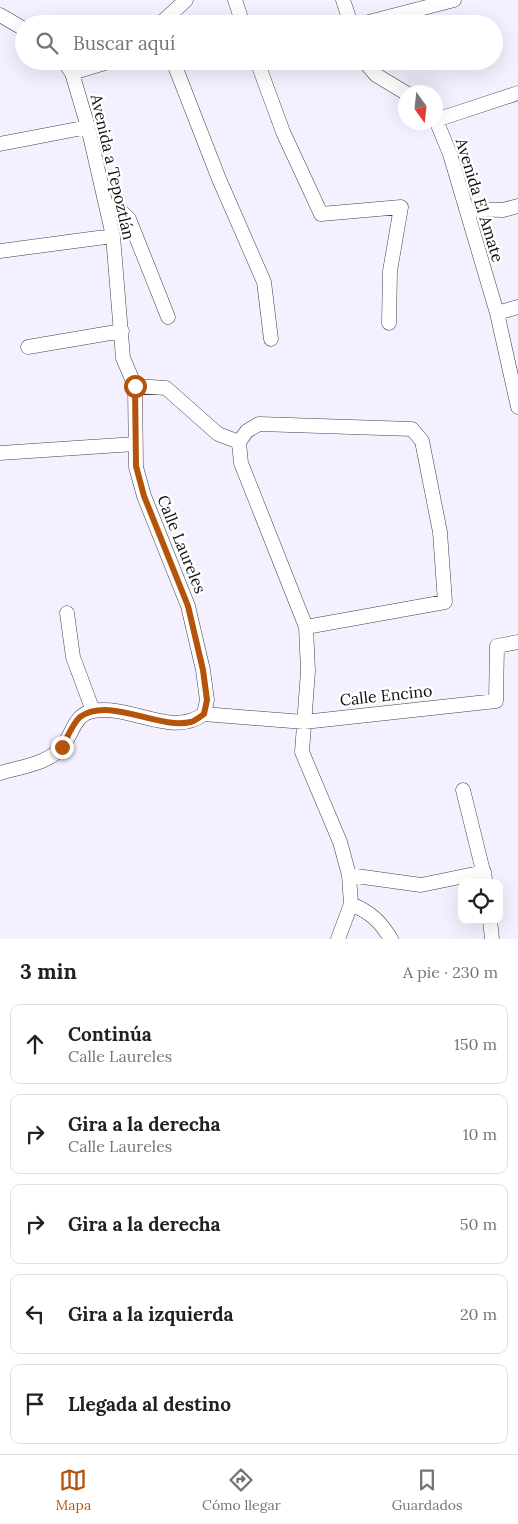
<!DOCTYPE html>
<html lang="es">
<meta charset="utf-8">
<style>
body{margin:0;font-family:Lora,serif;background:#f6f6f6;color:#202124}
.controls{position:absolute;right:15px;bottom:15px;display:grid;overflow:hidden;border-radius:10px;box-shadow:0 5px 20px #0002}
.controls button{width:45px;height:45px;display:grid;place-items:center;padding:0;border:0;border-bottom:1px solid #e0e0e0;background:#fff;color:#202124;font:25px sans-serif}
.compass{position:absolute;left:398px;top:85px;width:45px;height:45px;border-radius:50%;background:#fff;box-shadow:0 5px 20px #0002;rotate:165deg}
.stop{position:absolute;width:15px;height:15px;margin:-11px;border:4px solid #b45309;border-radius:50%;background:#fff}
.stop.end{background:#b45309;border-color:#fff;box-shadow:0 1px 5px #0008}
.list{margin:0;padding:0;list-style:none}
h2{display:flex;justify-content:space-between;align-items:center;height:65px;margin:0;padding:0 20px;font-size:21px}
h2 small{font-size:16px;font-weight:400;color:#757577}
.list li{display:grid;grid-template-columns:32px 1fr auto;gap:15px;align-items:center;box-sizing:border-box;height:80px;margin:0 10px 10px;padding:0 10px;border:1px solid #e0e0e0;border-radius:10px}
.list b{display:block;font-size:19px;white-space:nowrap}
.list p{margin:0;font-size:16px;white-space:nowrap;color:#757577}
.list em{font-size:16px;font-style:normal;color:#757577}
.icon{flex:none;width:28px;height:28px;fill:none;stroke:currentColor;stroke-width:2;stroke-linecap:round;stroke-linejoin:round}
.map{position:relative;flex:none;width:518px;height:939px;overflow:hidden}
.search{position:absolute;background:#fff;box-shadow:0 5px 20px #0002;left:15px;right:15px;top:15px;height:55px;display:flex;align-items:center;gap:12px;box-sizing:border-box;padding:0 18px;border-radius:28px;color:#757577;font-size:19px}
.sheet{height:515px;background:#fff}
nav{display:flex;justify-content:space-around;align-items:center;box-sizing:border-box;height:70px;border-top:1px solid #e0e0e0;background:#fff;font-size:14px;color:#757577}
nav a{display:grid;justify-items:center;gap:2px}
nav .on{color:#b45309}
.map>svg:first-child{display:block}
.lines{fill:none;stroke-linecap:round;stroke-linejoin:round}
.street-casing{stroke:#424242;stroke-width:15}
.street{stroke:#fff;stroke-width:14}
.route{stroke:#b45309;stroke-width:6}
.labels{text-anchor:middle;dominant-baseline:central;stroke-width:5;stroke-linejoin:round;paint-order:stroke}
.street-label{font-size:16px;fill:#0f0f0f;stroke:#fff}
</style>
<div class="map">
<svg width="518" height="939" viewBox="0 0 518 939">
<rect width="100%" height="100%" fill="#f5f0ff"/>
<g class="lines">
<g class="street-casing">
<path id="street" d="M235 0 243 24
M343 0 351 24
M0 15 24 29
M160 24 186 0
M361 24 454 0
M64 61 72 73 88 127 113 236 123 358 135 386 136 467 144 496 188 606 203 670 207 700 204 714
M173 61 219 179 264 282 271 339
M257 61 283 132 321 214 401 207 390 271 389 323
M364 61 376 75 406 93
M72 73 111 61
M436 120 450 154 497 313 518 407
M436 120 518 93
M0 144 88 127
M108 207 119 209 129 219 168 317
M466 209 503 210 518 206
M0 251 113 236
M497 313 518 307
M28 347 122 331
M135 386 166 388 218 434 239 442
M0 453 135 444
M67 613 73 657 93 711
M306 627 445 602 440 532 422 441 412 429 259 424 247 431 239 442 241 463 306 627 308 671 302 752 340 842 349 875 351 904 338 939
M204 714 304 722 496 701 497 646 518 642
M0 773C20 767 48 764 62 747 73 734 74 714 93 711 131 704 171 738 204 714
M463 790 486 883
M349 875 421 885 484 872
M351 904C370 912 380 921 391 939
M490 920 492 939"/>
</g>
<use href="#street" class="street"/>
</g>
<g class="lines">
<path class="route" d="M62 747C67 738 73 723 80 717 110 696 158 730 191 722 195 721 200 717 204 714L207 700 203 670 188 606 144 496 136 466 135 386"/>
</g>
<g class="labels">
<g class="street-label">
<text transform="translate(113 167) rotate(77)">Avenida a Tepoztlán</text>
<text transform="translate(480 200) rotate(73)">Avenida El Amate</text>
<text transform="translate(182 544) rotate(68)">Calle Laureles</text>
<text transform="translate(386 695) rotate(-6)">Calle Encino</text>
</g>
</g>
</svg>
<div class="controls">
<button><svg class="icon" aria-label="locate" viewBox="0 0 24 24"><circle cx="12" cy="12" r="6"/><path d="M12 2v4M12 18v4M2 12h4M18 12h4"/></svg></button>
</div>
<svg class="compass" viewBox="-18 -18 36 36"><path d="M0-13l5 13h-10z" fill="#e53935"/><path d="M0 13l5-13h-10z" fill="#757577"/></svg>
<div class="stop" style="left:135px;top:386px"></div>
<div class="stop end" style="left:62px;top:747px"></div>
<div class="search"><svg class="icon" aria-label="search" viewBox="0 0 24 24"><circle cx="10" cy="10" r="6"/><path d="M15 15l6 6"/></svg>Buscar aquí</div>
</div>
<section class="sheet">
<h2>3 min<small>A pie · 230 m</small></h2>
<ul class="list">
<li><svg class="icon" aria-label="ahead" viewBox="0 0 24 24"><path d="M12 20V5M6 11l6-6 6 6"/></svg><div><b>Continúa</b><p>Calle Laureles</p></div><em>150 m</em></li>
<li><svg class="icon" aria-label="right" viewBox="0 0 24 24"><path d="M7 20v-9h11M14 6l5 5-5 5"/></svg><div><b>Gira a la derecha</b><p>Calle Laureles</p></div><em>10 m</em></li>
<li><svg class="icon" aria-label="right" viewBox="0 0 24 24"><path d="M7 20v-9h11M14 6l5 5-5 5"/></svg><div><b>Gira a la derecha</b></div><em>50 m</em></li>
<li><svg class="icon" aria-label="left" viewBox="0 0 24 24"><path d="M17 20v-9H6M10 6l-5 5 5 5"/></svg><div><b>Gira a la izquierda</b></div><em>20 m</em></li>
<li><svg class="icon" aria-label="arrive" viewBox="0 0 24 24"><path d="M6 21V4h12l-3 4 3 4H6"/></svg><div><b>Llegada al destino</b></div></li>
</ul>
</section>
<nav>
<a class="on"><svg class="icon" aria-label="map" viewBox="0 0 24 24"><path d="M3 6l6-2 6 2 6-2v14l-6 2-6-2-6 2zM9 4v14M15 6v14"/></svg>Mapa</a>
<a><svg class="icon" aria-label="directions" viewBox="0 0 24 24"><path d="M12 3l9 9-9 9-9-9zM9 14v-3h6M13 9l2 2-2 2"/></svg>Cómo llegar</a>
<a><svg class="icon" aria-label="saved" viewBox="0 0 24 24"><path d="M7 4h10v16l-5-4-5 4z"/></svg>Guardados</a>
</nav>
